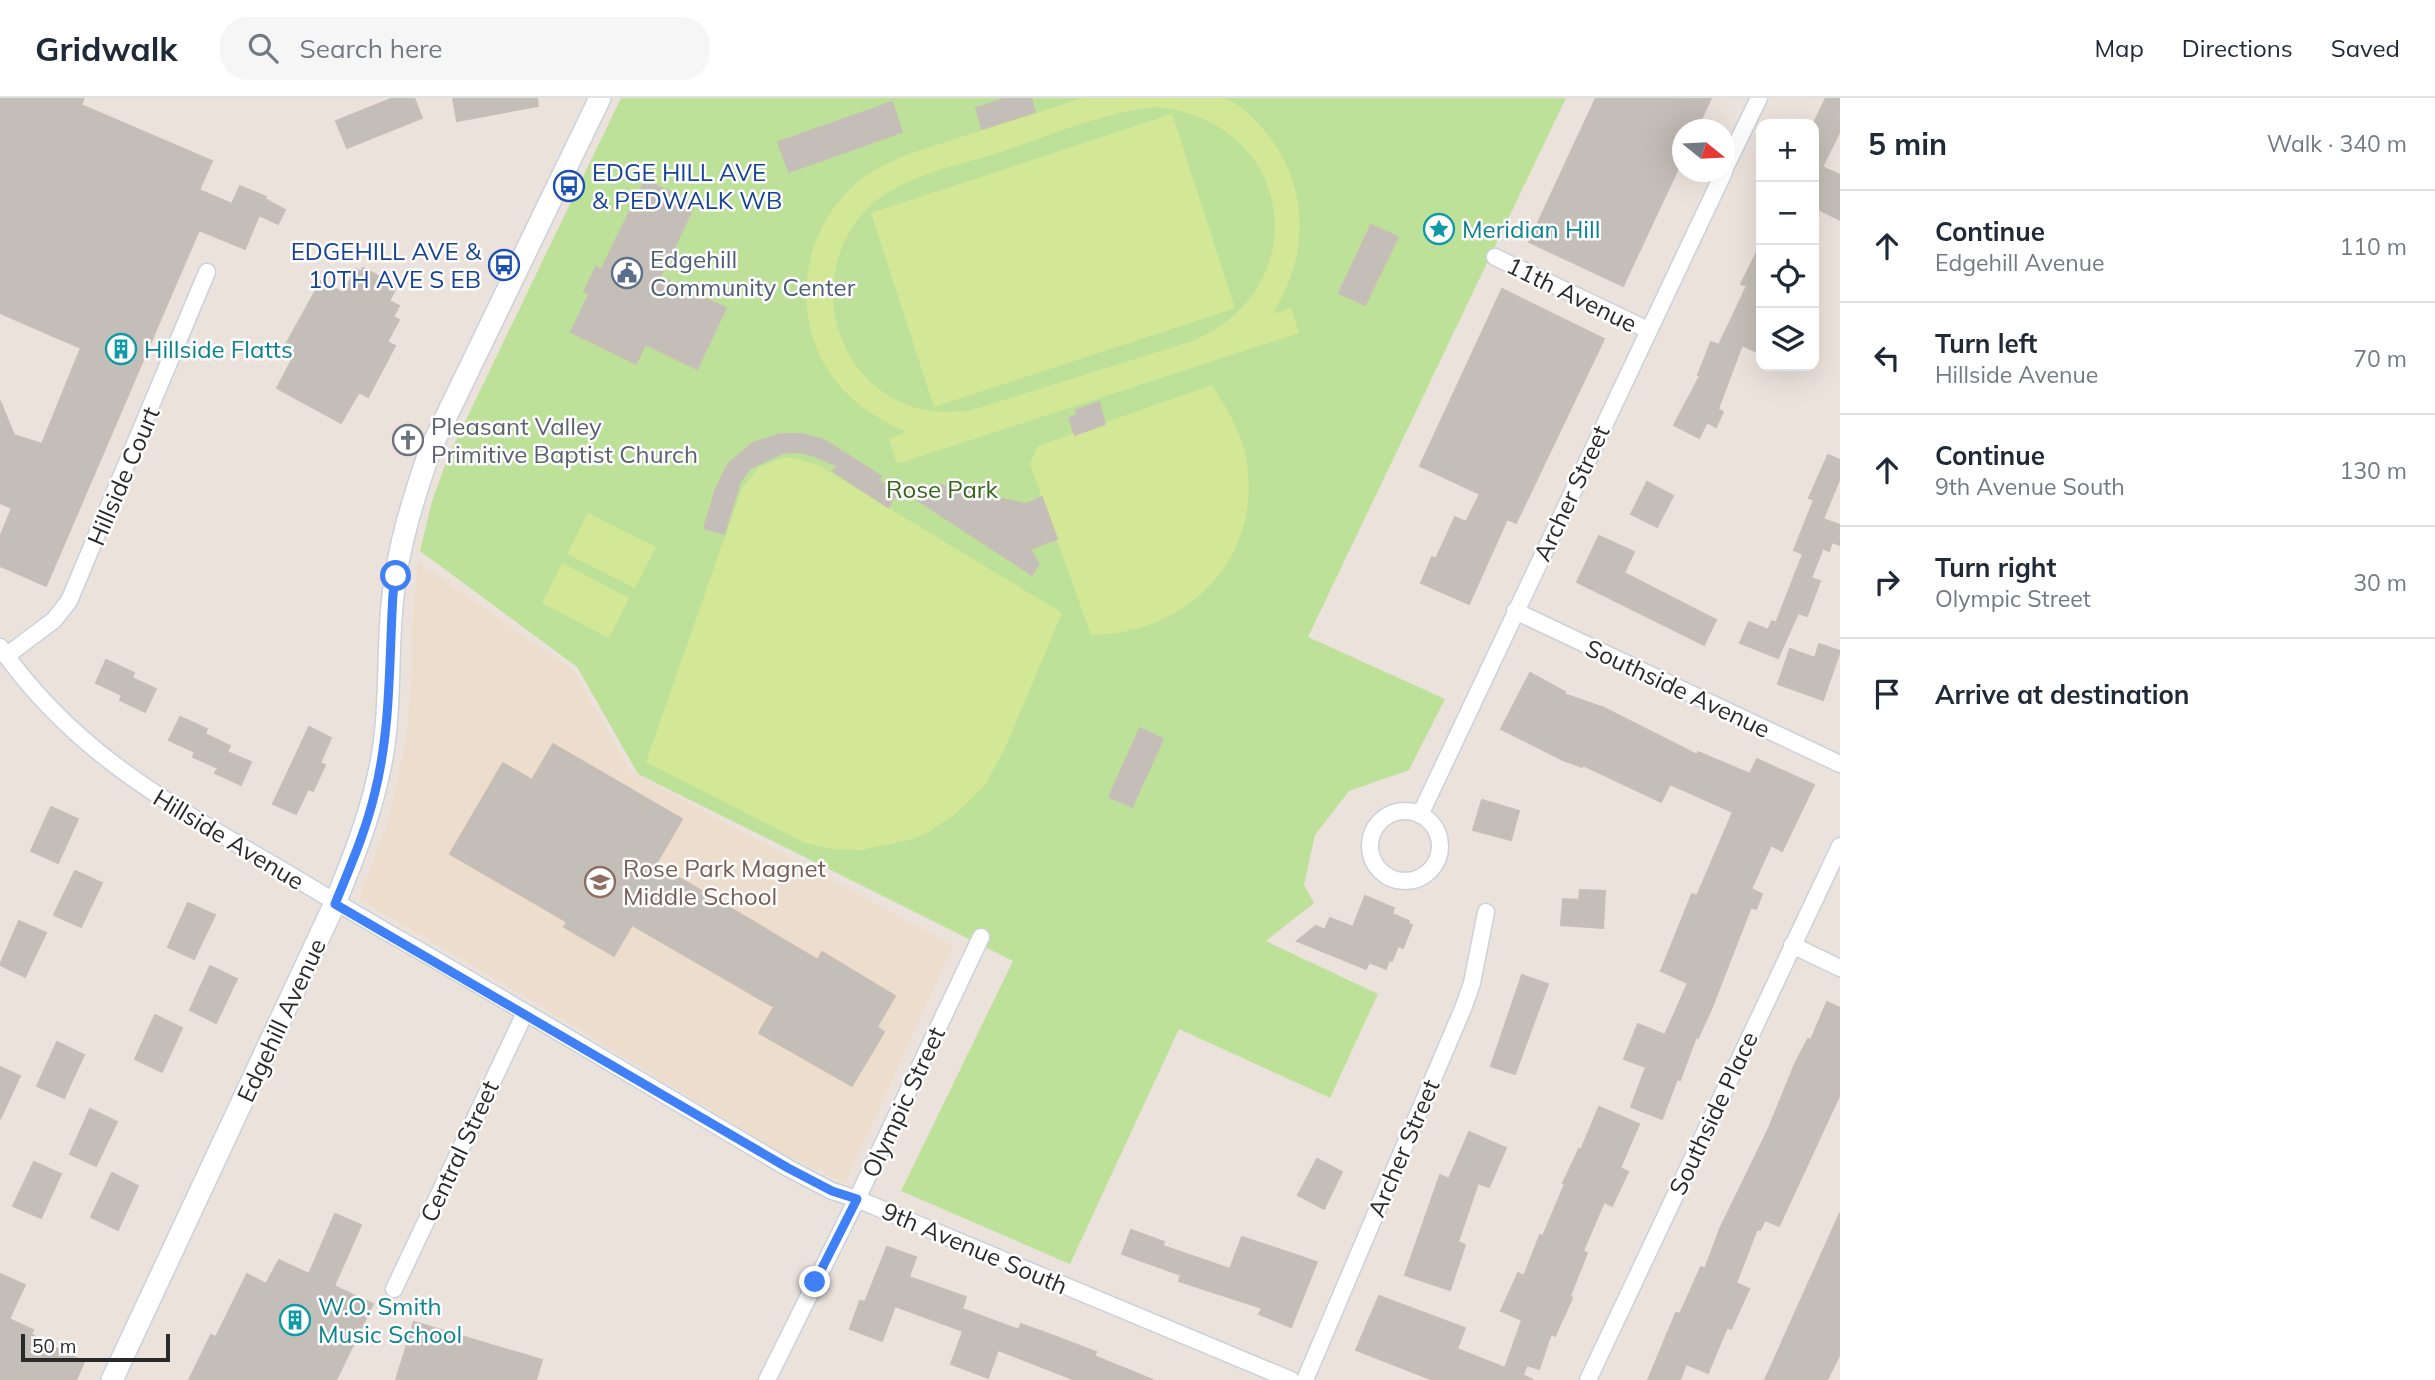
<!DOCTYPE html>
<meta charset="utf-8">
<style>
body{margin:0;font-family:Mulish,sans-serif;background:#f6f6f7;color:#1f2937}
.controls{position:absolute;right:21px;top:21px;display:grid;overflow:hidden;border-radius:14px;box-shadow:0 7px 28px #0002}
.controls button{width:63px;height:63px;display:grid;place-items:center;padding:0;border:0;border-bottom:2px solid #e0e1e3;background:#fff;color:#1f2937;font:35px sans-serif}
.compass{position:absolute;left:1672px;top:21px;width:63px;height:63px;border-radius:50%;background:#fff;box-shadow:0 7px 28px #0002;rotate:108deg}
.scale{position:absolute;left:21px;bottom:18px;width:149px;box-sizing:border-box;padding-left:7px;border:4px solid #2a2a2a;border-top:0;font-size:19px;line-height:24px;white-space:nowrap;color:#2a2a2a;-webkit-text-stroke:5px #fff;paint-order:stroke}
.stop{position:absolute;width:21px;height:21px;margin:-16px;border:5px solid #3f80f6;border-radius:50%;background:#fff}
.stop.end{background:#3f80f6;border-color:#fff;box-shadow:0 2px 7px #0008}
.list{margin:0;padding:0;list-style:none}
h2{display:flex;justify-content:space-between;align-items:center;height:91px;margin:0;padding:0 28px;font-size:30px}
h2 small{font-size:23px;font-weight:400;color:#747a83}
.list li{display:grid;grid-template-columns:46px 1fr auto;gap:21px;align-items:center;box-sizing:border-box;height:112px;padding:0 28px;border-top:2px solid #e0e1e3}
.list b{display:block;font-size:26px;white-space:nowrap}
.list p{margin:0;font-size:23px;white-space:nowrap;color:#747a83}
.list em{font-size:23px;font-style:normal;color:#747a83}
.icon{flex:none;width:38px;height:38px;fill:none;stroke:currentColor;stroke-width:2;stroke-linecap:round;stroke-linejoin:round}
.map{position:relative;flex:none;width:1840px;height:1282px;overflow:hidden}
header{display:flex;align-items:center;gap:42px;box-sizing:border-box;height:98px;padding:0 35px;background:#fff;border-bottom:2px solid #e0e1e3}
header strong{font-size:33px}
nav{display:flex;gap:38px;margin-inline-start:auto;font-size:24px}
.search{width:490px;height:63px;background:#f6f6f7;display:flex;align-items:center;gap:18px;box-sizing:border-box;padding:0 24px;border-radius:28px;color:#747a83;font-size:26px}
main{display:flex}
aside{flex:1;background:#fff}
.map>svg:first-child{display:block}
.education{fill:#edddcc}
.green{fill:#bee19a}
.pitch{fill:#d3e896;fill-rule:evenodd}
.building{fill:#c4beb8;stroke:#c7beb6;stroke-width:2}
.lines{fill:none;stroke-linecap:round;stroke-linejoin:round}
.minor-casing{stroke:#cad1db;stroke-width:19}
.tertiary-casing{stroke:#cad1db;stroke-width:24}
.minor{stroke:#fff;stroke-width:16}
.tertiary{stroke:#fff;stroke-width:21}
.route{stroke:#3f80f6;stroke-width:9}
.labels{text-anchor:middle;dominant-baseline:central;stroke-width:5;stroke-linejoin:round;paint-order:stroke}
.transit-label{font-size:24px;fill:#164399;stroke:#fff;text-anchor:start}
.culture-label{font-size:24px;fill:#0d838f;stroke:#fff;text-anchor:start}
.service-label{font-size:24px;fill:#4e5e75;stroke:#fff;text-anchor:start}
.street-label{font-size:24px;fill:#2a2a2a;stroke:#fff}
.worship-label{font-size:24px;fill:#5b616d;stroke:#fff;text-anchor:start}
.park-label{font-size:24px;fill:#37651c;stroke:#fff}
.education-label{font-size:24px;fill:#785e54;stroke:#fff;text-anchor:start}
</style>
<header>
<strong>Gridwalk</strong>
<div class="search"><svg class="icon" aria-label="search" viewBox="0 0 24 24"><circle cx="10" cy="10" r="6"/><path d="M15 15l6 6"/></svg>Search here</div>
<nav><a>Map</a><a>Directions</a><a>Saved</a></nav>
</header>
<main>
<div class="map">
<svg width="1840" height="1282" viewBox="0 0 1840 1282">
<rect width="100%" height="100%" fill="#ece2dc"/>
<path class="education" d="M418 464 574 573 630 673 953 848 845 1085 779 1054 534 904 359 801 389 720 407 637 412 570V528Z"/>
<path class="green" d="M621 0H1566L1308 539 1445 601 1409 672 1349 693 1315 737 1304 787 1314 805 1266 843 1378 896 1330 1000 1179 931 1070 1166 901 1093 1013 863 638 676 577 569 420 453 432 403 448 359Z"/>
<path class="pitch" d="M1083 0C1117 0 1151 0 1185 0 1196 0 1211 0 1222 0 1237 3 1255 21 1264 32 1310 87 1310 158 1272 216L1291 210 1299 235 897 366 889 341 907 334C859 314 822 281 810 229 797 172 819 111 867 77 893 59 925 51 955 41 998 27 1040 14 1083 0ZM1156 9C1294 21 1319 189 1193 243L969 313C943 315 919 314 896 302 825 265 812 167 867 111 875 102 886 95 897 89 928 73 965 65 998 55 1049 38 1102 14 1156 9Z
M1172 16 1235 210 934 309 871 115Z
M1212 287C1226 309 1239 330 1245 355 1267 456 1190 536 1091 537L1030 366 1038 348Z
M783 360H794L816 366 1062 515 1005 650 985 687 954 717 927 735 912 741 862 752 832 751 805 745 646 664 742 390 759 369Z
M588 415 656 449 635 490 567 456Z
M562 465 629 500 609 540 542 505Z"/>
<path class="building" d="M0 0H84L81 7 212 63 199 92 232 106 240 88 266 99 265 101 285 112 278 126 259 117 245 151 199 132 46 488 0 468V439L12 410 0 405V303L14 337 42 346 81 250 0 215Z
M393 0H414L422 20 347 50 336 23Z
M453 0H537L538 8 457 23Z
M1007 0H1031L1035 14 982 31 976 10Z
M1596 0H1711L1696 32H1683V60L1623 188 1529 144Z
M1826 0H1840V33L1822 69 1840 77V122L1814 109V25Z
M892 4 902 34 789 74 778 44Z
M645 82 695 106 660 179 726 210 697 271 645 246 636 266 571 234 589 196 584 194 596 169 601 172Z
M1371 127 1398 139 1365 207 1339 195Z
M1761 146V256L1742 247 1718 311 1723 314 1716 329 1707 324 1699 340 1674 327 1700 278 1698 277 1711 244 1719 247 1747 188 1741 186Z
M363 170 397 188 389 203 399 208 393 219 399 222 387 244 395 248 368 299 359 294 341 325 277 290 296 254 285 248 321 183 343 195 356 171 361 174Z
M1502 191 1604 241 1516 425 1507 421 1469 506 1421 485 1432 459 1436 461 1455 419 1466 424 1480 396 1420 368Z
M1099 304 1105 326 1075 337 1069 320 1077 317 1076 312Z
M780 336H803L824 342 881 378 879 382 897 395 888 409 833 373 838 368 815 358 799 354 783 355 750 370 740 384 724 436 704 430 716 390 728 366 753 345Z
M1828 357 1840 362V380L1823 421 1840 427V447L1832 444 1829 453 1823 450 1811 480 1820 483 1807 518 1798 515 1778 560 1740 545 1749 524 1768 532 1772 523 1776 525 1803 456 1794 452 1814 402 1809 400Z
M1647 384 1673 398 1657 429 1631 416Z
M940 387 1026 406 1042 399 1057 441 1030 451 1039 466 1032 477 919 403 927 390 938 394Z
M1599 438 1634 454 1624 475 1716 522 1704 547 1577 484Z
M1819 546 1840 553 1823 602 1778 586 1790 551 1815 560Z
M106 562 134 575 132 580 156 591 145 614 120 602 122 597 96 585Z
M1530 575 1565 594 1564 596 1604 610 1697 657 1698 654 1750 676 1757 661 1814 687 1782 753 1771 747 1751 791 1762 796 1756 811 1751 809 1712 909 1698 940 1696 939 1680 982 1677 981 1662 1021 1631 1009 1646 969 1624 961 1638 926 1665 937 1688 885 1661 873 1692 796 1697 798 1733 714 1670 686 1661 704 1583 667 1582 669 1563 662 1501 631Z
M180 619 207 631 205 636 230 648 227 654 251 664 241 687 215 675 218 670 193 659 195 654 169 642Z
M309 629 331 640 320 665 325 667 313 693 308 691 296 716 273 706Z
M1140 630 1163 641 1132 709 1109 699Z
M553 646 682 721 656 766 818 862 822 854 895 898 877 929 884 934 852 988 759 935 774 909 632 827 614 858 564 829 567 824 450 756 503 665 532 682Z
M1482 702 1519 713 1511 742 1473 732Z
M51 709 78 721 58 765 31 753Z
M75 773 102 785 81 829 54 817Z
M1580 792 1605 793 1603 830 1561 827 1563 801 1579 802Z
M1365 798 1394 810 1392 816 1409 823 1408 826 1412 827 1403 850 1398 848 1392 863 1389 862 1386 871 1369 864 1366 871 1297 843 1316 828 1325 832 1330 820 1353 829Z
M188 805 215 817 194 861 168 849Z
M19 823 46 835 25 879 0 867Z
M210 868 237 881 216 925 190 912Z
M1522 877 1548 886 1515 976 1491 968Z
M1827 904 1840 910V996L1779 1128 1765 1122 1760 1132 1757 1131 1736 1185 1749 1191 1731 1231 1727 1229 1708 1275 1686 1266 1680 1282H1648L1676 1215 1680 1216 1701 1169 1705 1171 1720 1131 1769 1030 1795 966 1808 941 1811 942Z
M155 917 182 930 162 974 135 961Z
M57 944 84 957 64 1000 37 988Z
M0 969 20 978 0 1021Z
M1599 1009 1639 1026 1620 1070 1628 1074 1612 1108 1604 1104 1583 1153 1587 1155 1570 1198 1572 1200 1555 1238 1551 1236 1539 1271 1527 1267 1523 1277 1533 1282H1433L1356 1252 1379 1198 1465 1230 1457 1251 1505 1270 1522 1222 1501 1213 1518 1175 1524 1178 1540 1137 1543 1138 1565 1086 1563 1085 1579 1051 1581 1052Z
M90 1011 117 1024 96 1068 70 1056Z
M1469 1034 1506 1050 1489 1089 1478 1085 1458 1144 1465 1147 1450 1192 1405 1177 1440 1077 1449 1081Z
M1317 1061 1342 1074 1324 1111 1298 1097Z
M34 1064 61 1076 41 1120 13 1108Z
M112 1075 138 1088 118 1132 91 1119Z
M1840 1115V1256L1827 1282H1765Z
M335 1116 361 1127 334 1188 373 1206 336 1282H189L211 1237 216 1239 247 1176 266 1186 279 1162 309 1176Z
M1131 1132 1164 1144 1163 1148 1230 1171 1242 1139 1317 1164 1291 1229 1259 1216 1262 1210 1179 1183 1181 1177 1122 1156Z
M887 1149 916 1159 909 1179 966 1199 962 1211 1019 1232 1021 1226 1054 1238 1096 1254 1094 1258 1153 1282H1075L998 1252 988 1280 951 1266 963 1233 895 1208 882 1243 850 1231 860 1203 865 1204Z
M0 1176 25 1187 9 1221 33 1232 31 1236 46 1245 84 1264 76 1282H0Z
M414 1224 542 1262 536 1282H396Z"/>
<g class="lines">
<g class="minor-casing">
<path id="minor" d="M1724 72 1759 0
M1495 159 1648 232
M1515 513 1840 666
M0 549C68 646 152 696 251 754 306 786 360 819 415 850 540 922 664 997 788 1070L832 1093 857 1101 1291 1282
M6 558 54 522 69 503 207 174
M1370 748a35 35 0 1 1 70 0a35 35 0 1 1-70 0Z
M1420 717 1724 74
M1792 847 1840 870
M394 1191 525 915
M767 1282 857 1101 981 839
M1305 1282 1464 908 1472 885 1486 814
M1588 1282 1840 748"/>
</g>
<g class="tertiary-casing">
<path id="tertiary" d="M112 1282 335 805C356 754 376 703 384 647 391 598 387 547 393 498 398 448 414 399 430 352L600 0"/>
</g>
<use href="#minor" class="minor"/>
<use href="#tertiary" class="tertiary"/>
</g>
<g class="lines">
<path class="route" d="M396 478 393 496C389 562 391 630 375 694 366 733 350 769 335 806L788 1070 832 1093 857 1101 815 1184"/>
</g>
<defs>
<g id="bus-ring" transform="scale(1.575)"><circle r="9.5" fill="#fff" stroke="#1a4fb4" stroke-width="1.5"/><path d="M-5-6H5V4H4V6H2V4H-2V6H-4V4H-5ZM-3.5-4V0h7V-4ZM-3.5 1.2v1.5H-2V1.2ZM2 1.2v1.5H3.5V1.2Z" fill="#1a4fb4"/></g>
<g id="sight-ring" transform="scale(1.575)"><circle r="9.5" fill="#fff" stroke="#0f9aa8" stroke-width="1.5"/><path d="M0-6L1.8-2.2L6-1.7L2.9 1.2L3.7 5.4L0 3.3L-3.7 5.4L-2.9 1.2L-6-1.7L-1.8-2.2Z" fill="#0f9aa8"/></g>
<g id="civic-ring" transform="scale(1.575)"><circle r="9.5" fill="#fff" stroke="#5c6f8a" stroke-width="1.5"/><path d="M-.6-6.5H3V-4.5H.6V-3L4-1V1h2V6H-6V1h2V-1L-.6-3ZM-1.2 2.5V6h2.4V2.5Z" fill="#5c6f8a"/></g>
<g id="building-ring" transform="scale(1.575)"><circle r="9.5" fill="#fff" stroke="#0f9aa8" stroke-width="1.5"/><path d="M-4-6H4V6H1V3H-1V6H-4ZM-2.5-4.3h1.7v1.8h-1.7ZM.8-4.3h1.7v1.8H.8ZM-2.5-1h1.7V.8h-1.7ZM.8-1h1.7V.8H.8Z" fill="#0f9aa8"/></g>
<g id="church-ring" transform="scale(1.575)"><circle r="9.5" fill="#fff" stroke="#6b7280" stroke-width="1.5"/><path d="M-1.2-6h2.4v3.5h3.3v2.4h-3.3V6h-2.4V-.1h-3.3v-2.4h3.3Z" fill="#6b7280"/></g>
<g id="school-ring" transform="scale(1.575)"><circle r="9.5" fill="#fff" stroke="#8d6e63" stroke-width="1.5"/><path d="M0-5L7-2L0 1L-7-2ZM-4 1L0 2.5L4 1V4Q0 6-4 4Z" fill="#8d6e63"/></g>
</defs>
<g fill-rule="evenodd">
<use href="#bus-ring" x="569" y="88"/>
<use href="#sight-ring" x="1439" y="131"/>
<use href="#bus-ring" x="504" y="167"/>
<use href="#civic-ring" x="627" y="175"/>
<use href="#building-ring" x="121" y="251"/>
<use href="#church-ring" x="408" y="342"/>
<use href="#school-ring" x="600" y="784"/>
<use href="#building-ring" x="295" y="1222"/>
</g>
<g class="labels">
<g class="transit-label">
<text x="592" y="74">EDGE HILL AVE<tspan x="592" dy="28">&amp; PEDWALK WB</tspan></text>
<text x="481" y="153" text-anchor="end">EDGEHILL AVE &amp;<tspan x="481" dy="28">10TH AVE S EB</tspan></text>
</g>
<g class="culture-label">
<text x="1462" y="131">Meridian Hill</text>
<text x="144" y="251">Hillside Flatts</text>
<text x="318" y="1208">W.O. Smith<tspan x="318" dy="28">Music School</tspan></text>
</g>
<g class="service-label">
<text x="650" y="161">Edgehill<tspan x="650" dy="28">Community Center</tspan></text>
</g>
<g class="street-label">
<text transform="translate(1572 196) rotate(26)">11th Avenue</text>
<text transform="translate(123 378) rotate(-67)">Hillside Court</text>
<text transform="translate(1571 395) rotate(-65)">Archer Street</text>
<text transform="translate(1678 590) rotate(25)">Southside Avenue</text>
<text transform="translate(229 741) rotate(31)">Hillside Avenue</text>
<text transform="translate(281 922) rotate(-65)">Edgehill Avenue</text>
<text transform="translate(903 1004) rotate(-65)">Olympic Street</text>
<text transform="translate(1713 1015) rotate(-65)">Southside Place</text>
<text transform="translate(1403 1050) rotate(-67)">Archer Street</text>
<text transform="translate(459 1053) rotate(-65)">Central Street</text>
<text transform="translate(975 1150) rotate(23)">9th Avenue South</text>
</g>
<g class="worship-label">
<text x="431" y="328">Pleasant Valley<tspan x="431" dy="28">Primitive Baptist Church</tspan></text>
</g>
<g class="park-label">
<text x="942" y="391">Rose Park</text>
</g>
<g class="education-label">
<text x="623" y="770">Rose Park Magnet<tspan x="623" dy="28">Middle School</tspan></text>
</g>
</g>
</svg>
<div class="controls">
<button>+</button>
<button>−</button>
<button><svg class="icon" aria-label="locate" viewBox="0 0 24 24"><circle cx="12" cy="12" r="6"/><path d="M12 2v4M12 18v4M2 12h4M18 12h4"/></svg></button>
<button><svg class="icon" aria-label="layers" viewBox="0 0 24 24"><path d="M12 4l9 5-9 5-9-5zM3 14l9 5 9-5"/></svg></button>
</div>
<svg class="compass" viewBox="-18 -18 36 36"><path d="M0-13l5 13h-10z" fill="#e53935"/><path d="M0 13l5-13h-10z" fill="#747a83"/></svg>
<div class="scale">50 m</div>
<div class="stop" style="left:396px;top:478px"></div>
<div class="stop end" style="left:815px;top:1184px"></div>
</div>
<aside>
<h2>5 min<small>Walk · 340 m</small></h2>
<ul class="list">
<li><svg class="icon" aria-label="ahead" viewBox="0 0 24 24"><path d="M12 20V5M6 11l6-6 6 6"/></svg><div><b>Continue</b><p>Edgehill Avenue</p></div><em>110 m</em></li>
<li><svg class="icon" aria-label="left" viewBox="0 0 24 24"><path d="M17 20v-9H6M10 6l-5 5 5 5"/></svg><div><b>Turn left</b><p>Hillside Avenue</p></div><em>70 m</em></li>
<li><svg class="icon" aria-label="ahead" viewBox="0 0 24 24"><path d="M12 20V5M6 11l6-6 6 6"/></svg><div><b>Continue</b><p>9th Avenue South</p></div><em>130 m</em></li>
<li><svg class="icon" aria-label="right" viewBox="0 0 24 24"><path d="M7 20v-9h11M14 6l5 5-5 5"/></svg><div><b>Turn right</b><p>Olympic Street</p></div><em>30 m</em></li>
<li><svg class="icon" aria-label="arrive" viewBox="0 0 24 24"><path d="M6 21V4h12l-3 4 3 4H6"/></svg><div><b>Arrive at destination</b></div></li>
</ul>
</aside>
</main>
